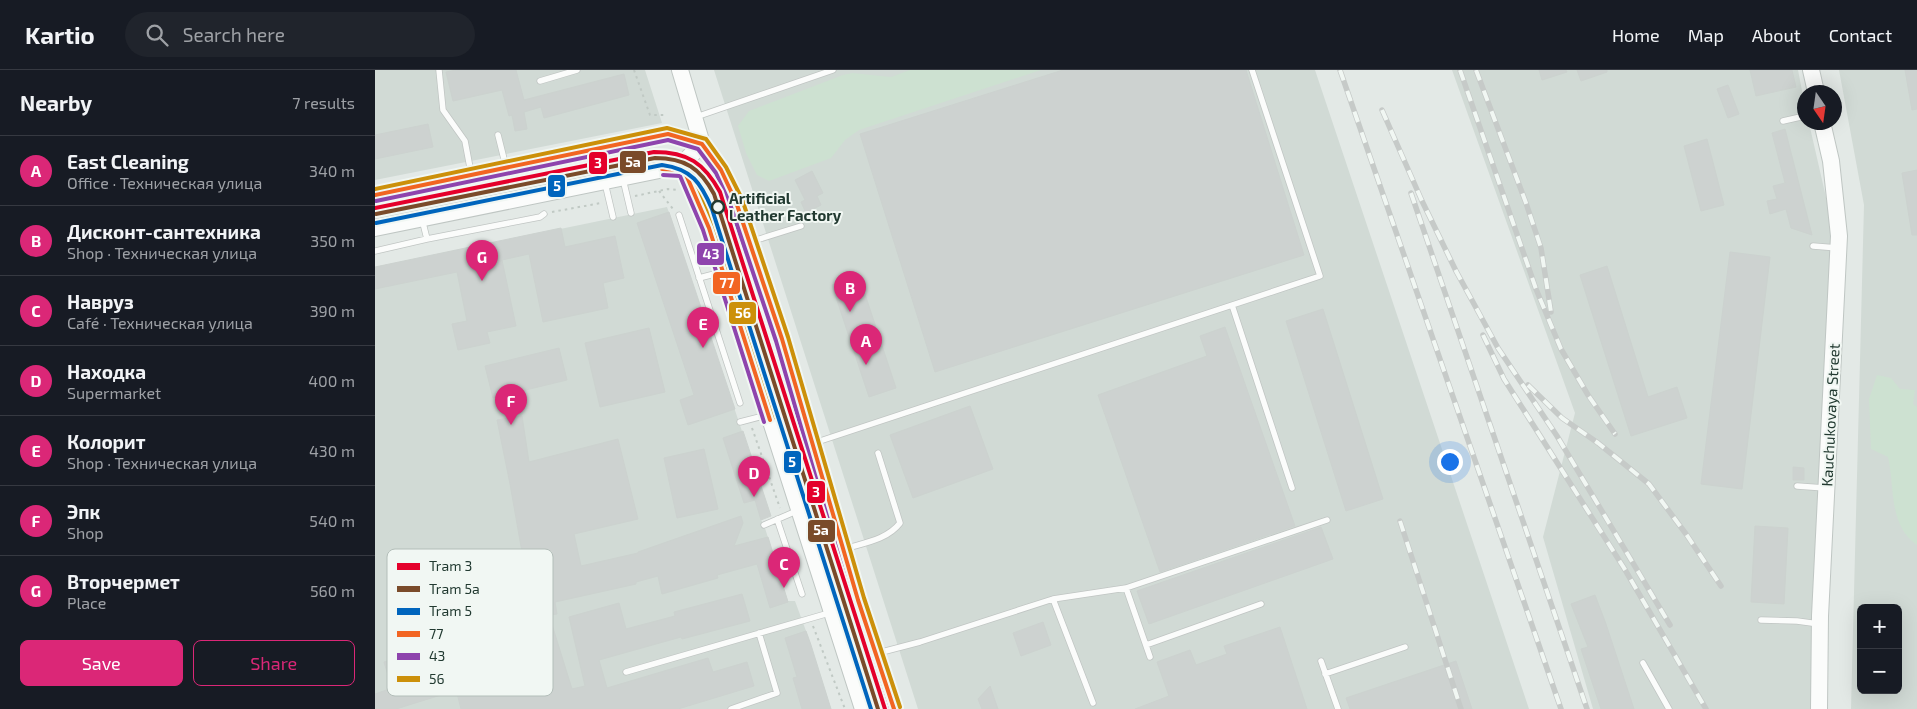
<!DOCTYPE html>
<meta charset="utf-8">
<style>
body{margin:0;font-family:"Exo 2",sans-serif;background:#20242c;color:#f1f3f6}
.controls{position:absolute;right:15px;bottom:15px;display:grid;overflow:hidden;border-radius:8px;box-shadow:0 5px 20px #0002}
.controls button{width:45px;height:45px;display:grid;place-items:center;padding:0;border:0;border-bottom:1px solid #363941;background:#171b24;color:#f1f3f6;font:25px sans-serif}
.compass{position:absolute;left:1422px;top:15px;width:45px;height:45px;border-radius:50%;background:#171b24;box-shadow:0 5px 20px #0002;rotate:167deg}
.you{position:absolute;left:1074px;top:391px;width:18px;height:18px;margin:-12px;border:4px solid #fff;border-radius:50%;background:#1a73e8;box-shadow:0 0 0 8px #1a73e833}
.badge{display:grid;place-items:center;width:32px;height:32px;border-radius:50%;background:#db2777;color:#fff;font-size:16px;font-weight:700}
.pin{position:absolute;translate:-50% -41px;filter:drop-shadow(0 1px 2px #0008)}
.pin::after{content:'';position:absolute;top:26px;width:18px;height:15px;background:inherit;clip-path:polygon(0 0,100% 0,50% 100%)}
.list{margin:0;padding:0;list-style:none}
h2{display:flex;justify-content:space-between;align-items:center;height:65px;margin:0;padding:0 20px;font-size:21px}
h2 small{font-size:16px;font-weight:400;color:#9ea1a6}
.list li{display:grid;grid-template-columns:32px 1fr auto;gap:15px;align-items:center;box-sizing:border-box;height:70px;padding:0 20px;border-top:1px solid #363941}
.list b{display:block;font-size:19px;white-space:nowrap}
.list p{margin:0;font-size:16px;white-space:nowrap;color:#9ea1a6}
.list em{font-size:16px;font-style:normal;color:#9ea1a6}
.actions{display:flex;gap:10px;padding:15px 20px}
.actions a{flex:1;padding:11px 0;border:1px solid #db2777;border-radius:8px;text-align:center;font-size:18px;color:#db2777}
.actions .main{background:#db2777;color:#fff}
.icon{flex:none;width:28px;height:28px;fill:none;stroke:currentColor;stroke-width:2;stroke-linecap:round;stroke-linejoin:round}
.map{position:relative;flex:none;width:1542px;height:639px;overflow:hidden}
header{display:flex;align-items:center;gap:30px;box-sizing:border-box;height:70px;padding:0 25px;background:#171b24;border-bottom:1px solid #363941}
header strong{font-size:24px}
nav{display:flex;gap:28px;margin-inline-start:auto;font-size:18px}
.search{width:350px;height:45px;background:#20242c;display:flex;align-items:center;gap:12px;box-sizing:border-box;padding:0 18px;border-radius:28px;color:#9ea1a6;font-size:19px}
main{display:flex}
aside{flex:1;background:#171b24}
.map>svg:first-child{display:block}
.built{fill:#d1dad5;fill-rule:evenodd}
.green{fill:#cde1d1}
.building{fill:#cdd2d0;stroke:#ccd2cf}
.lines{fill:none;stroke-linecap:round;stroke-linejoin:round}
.lane-casing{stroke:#c0c5c3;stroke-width:7}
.secondary-casing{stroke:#bfc6c3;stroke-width:18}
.path{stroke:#c0c9c4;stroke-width:2;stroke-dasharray:2.5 4;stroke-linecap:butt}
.lane{stroke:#fbfcfb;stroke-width:5.5}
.secondary{stroke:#fbfcfb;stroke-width:16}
.rail-casing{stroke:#c6cac8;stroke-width:5.5}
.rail{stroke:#f1f7f3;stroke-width:4;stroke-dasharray:11;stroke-linecap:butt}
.bus-1-casing{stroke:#f1f7f3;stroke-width:8}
.bus-2-casing{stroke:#f1f7f3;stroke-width:8}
.bus-3-casing{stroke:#f1f7f3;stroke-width:8}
.bus-1{stroke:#f26522;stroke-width:4}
.bus-2{stroke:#8e44ad;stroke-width:4}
.bus-3{stroke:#cc900a;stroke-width:4}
.tram-1-casing{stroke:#f1f7f3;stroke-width:8}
.tram-2-casing{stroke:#f1f7f3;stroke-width:8}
.tram-3-casing{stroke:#f1f7f3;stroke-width:8}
.tram-1{stroke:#e4002b;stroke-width:4}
.tram-2{stroke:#7a4b2a;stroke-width:4}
.tram-3{stroke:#0065bd;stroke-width:4}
.stop-dot{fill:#f1f7f3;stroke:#223a31;stroke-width:2.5}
.labels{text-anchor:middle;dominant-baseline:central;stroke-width:4;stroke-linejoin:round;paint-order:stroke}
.stop-label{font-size:15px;font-weight:bold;fill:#223a31;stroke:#f1f7f3;text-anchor:start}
.street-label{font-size:15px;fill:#223a31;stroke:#f1f7f3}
.key{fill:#f1f7f3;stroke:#b3beb9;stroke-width:1}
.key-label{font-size:14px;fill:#223a31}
.line-badge{stroke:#f1f7f3;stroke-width:2}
.badge-label{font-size:14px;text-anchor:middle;font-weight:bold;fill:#fff}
</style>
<header>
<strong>Kartio</strong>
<div class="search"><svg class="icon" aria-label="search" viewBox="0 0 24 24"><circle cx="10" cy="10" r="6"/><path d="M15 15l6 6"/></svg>Search here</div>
<nav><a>Home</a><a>Map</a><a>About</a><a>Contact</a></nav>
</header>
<main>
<aside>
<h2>Nearby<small>7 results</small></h2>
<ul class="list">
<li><span class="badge">A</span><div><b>East Cleaning</b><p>Office · Техническая улица</p></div><em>340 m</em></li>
<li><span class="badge">B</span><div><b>Дисконт-сантехника</b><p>Shop · Техническая улица</p></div><em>350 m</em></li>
<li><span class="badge">C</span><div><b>Навруз</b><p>Café · Техническая улица</p></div><em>390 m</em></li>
<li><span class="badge">D</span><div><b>Находка</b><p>Supermarket</p></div><em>400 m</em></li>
<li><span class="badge">E</span><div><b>Колорит</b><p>Shop · Техническая улица</p></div><em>430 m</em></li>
<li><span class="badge">F</span><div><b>Эпк</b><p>Shop</p></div><em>540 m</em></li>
<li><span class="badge">G</span><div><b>Вторчермет</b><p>Place</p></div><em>560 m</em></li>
</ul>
<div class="actions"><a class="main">Save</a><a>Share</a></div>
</aside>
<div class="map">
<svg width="1542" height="639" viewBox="0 0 1542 639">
<rect width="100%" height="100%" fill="#e3e9e6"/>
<path class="built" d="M0 0H270L287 53 0 110Z
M339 0H940L1154 639H543Z
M1077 0H1423L1429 31 1430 52 1434 53 1458 158 1436 639H1218L1168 467 1200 343Z
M1464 0H1542V639H1476L1489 135ZM1486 538H1523V620H1486Z
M292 137 391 433 386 450 389 455 413 531H420L431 561 456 639H0V197Z"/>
<path class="green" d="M535 0H666L484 60 470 70 456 88 394 111 382 105 371 83 363 56 374 41 468 5 478 3 516 7Z
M1502 305 1516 308 1525 319 1540 320 1538 334 1542 337V475C1513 455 1520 417 1513 387L1496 379 1494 329Z"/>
<path class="building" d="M81 0H141L149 30 249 4 254 25 169 48 166 37 149 42 152 59 140 61 137 45 134 46 127 20 78 31 71 2Z
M688 0H871L929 185 560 302 485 64Z
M1164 0H1191L1192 2 1167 10Z
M1202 0H1232V2L1206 11Z
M1375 0H1417L1421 17 1381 26Z
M1530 0H1542V39L1537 40Z
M1353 15 1364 44 1353 48 1342 19Z
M53 54 58 77 0 89V65Z
M1410 59 1437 165 1416 158 1411 139 1395 144 1392 131 1402 129 1398 116 1410 113 1397 63Z
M1332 69 1349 135 1326 141 1309 76Z
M1542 100V165H1537L1527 103Z
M437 101 448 123 442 126 446 135 431 143 426 132 430 130 420 110Z
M294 142 360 339 313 355 305 330 319 325 262 153Z
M186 158 190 177 240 166 249 208 228 213 233 238 168 252 154 184 127 190 141 256 112 262 115 273 83 280 77 254 92 251 82 202 0 219V197Z
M1355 182 1395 187 1367 419 1326 414Z
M1232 196 1273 327 1302 317 1312 348 1256 366 1205 205Z
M484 206 521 318 494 327 457 215Z
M948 239 1008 429 971 441 911 251Z
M850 257 920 456 785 502 723 325 832 286 825 266Z
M274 258 290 322 225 337 210 273Z
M184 278 192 310 118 328 110 296Z
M595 336 618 399 538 428 515 365Z
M147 346 154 392 243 369 263 449 199 464 206 496 263 483V482L366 446 368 453 359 476 393 467 413 532 395 538 382 494 342 505 343 508 287 524 283 506 261 512V514L180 532 182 544 174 545 197 619 210 616 194 547 244 533 251 559 300 546 299 542 367 524 375 551 307 569 306 567 224 590 232 618 333 588 338 602 372 592 379 616 303 639H86L82 623 160 601 151 572 131 578 127 567 160 556 135 414 122 350Z
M368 361 396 446 386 450 380 430 369 433 348 368Z
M329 379 343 439 302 448 289 388Z
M1418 397 1429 398V410H1418Z
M1380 456 1413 458 1409 534 1376 532Z
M946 457 958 489 774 554 762 521Z
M1220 525 1231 554 1259 639H1226L1206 579 1213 577 1196 534Z
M668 552 676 575 646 586 638 563Z
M905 557 932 639H760L794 626 782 592 815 580 821 595 852 584 849 576Z
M431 561 436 575 456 639H427L418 608 422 607 410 568Z
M49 580 57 606 59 605 66 625 21 639H0V624L17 618 9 592Z
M1081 591 1097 639H975L971 628Z
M615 616 623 639H607L603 629Z"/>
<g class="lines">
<g class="lane-casing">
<path id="lane" d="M64 0 68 40 90 71 96 103
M165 11 202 0
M321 47 458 0
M1408 51 1430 46
M123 65 131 97
M248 109 256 143
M230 113 238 147
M304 145 365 333
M47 149 52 169
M375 172 426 156
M1438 176 1463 178
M0 181 52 169 165 147 169 144
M324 208 347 202
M857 235 917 418
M365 352 392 345
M439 373 945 206 877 0
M1422 416 1450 418
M402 449 427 524
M389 455 424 440
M469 479C488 473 512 470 525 453L503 383
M751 518 775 587
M678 529 718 633
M1386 550 1422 551 1444 554
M771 575 886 534
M503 583 545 572 678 529 751 518 952 450
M946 591 963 639
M1268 593 1294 639
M251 602 454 543
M950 604 1030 577
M356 639 402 623 384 563"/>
</g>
<g class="secondary-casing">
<path id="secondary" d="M305 0 327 74 346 100 361 132 407 269 483 530 519 639
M1436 0 1441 22
M327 74 314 87 309 100 334 158 488 639
M0 125 293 64 327 74
M0 158 294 98 309 100
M1444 639 1445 546 1464 166 1456 91 1447 52"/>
</g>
<path class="path" d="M259 0 275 45H289
M284 121 298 139
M260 126 293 119 302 120
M177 142 226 133
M377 358 405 438
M438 556 470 639"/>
<use href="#lane" class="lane"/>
<use href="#secondary" class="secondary"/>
<g class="rail-casing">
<path id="rail" d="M965 0 1186 639
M1085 0 1161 219 1186 279 1213 325 1240 364
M1101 0 1151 133 1166 178 1176 242
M1007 40 1047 131 1081 201 1123 278 1182 366 1295 555
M1036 123 1212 639
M1108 265 1129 309 1249 498 1331 639
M1153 315 1187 348 1223 373 1274 414 1311 464 1346 516
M1025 451 1086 639"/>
</g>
<use href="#rail" class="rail"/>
<g class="bus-1-casing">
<path id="bus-1" d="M287 99 309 100 334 158 395 350
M0 125 293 64 327 74 346 100 361 132 407 269 483 530 519 639"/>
</g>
<g class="bus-2-casing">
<path id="bus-2" d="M288 105 305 106 328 160 389 352
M1 131 293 70 323 79 341 103 355 134 401 271 477 532 512 639"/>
</g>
<g class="bus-3-casing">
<path id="bus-3" d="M286 93C295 92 308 91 315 98L340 156 401 348
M0 119 292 58 331 69 351 97 367 129 413 267 489 528 525 637"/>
</g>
<use href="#bus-1" class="bus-1"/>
<use href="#bus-2" class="bus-2"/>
<use href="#bus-3" class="bus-3"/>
<g class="tram-1-casing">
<path id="tram-1" d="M0 138 279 82C313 82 329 93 345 122L510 639"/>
</g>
<g class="tram-2-casing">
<path id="tram-2" d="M1 144 280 88C310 88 325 98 339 124L503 639"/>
</g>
<g class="tram-3-casing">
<path id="tram-3" d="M1 153 287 95C317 99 326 113 337 139L496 639"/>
</g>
<use href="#tram-1" class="tram-1"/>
<use href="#tram-2" class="tram-2"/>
<use href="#tram-3" class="tram-3"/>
</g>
<circle class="stop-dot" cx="343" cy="137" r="6"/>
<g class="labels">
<g class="stop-label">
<text x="354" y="128">Artificial<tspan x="354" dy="17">Leather Factory</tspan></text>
</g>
<g class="street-label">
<text transform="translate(1455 345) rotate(-87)">Kauchukovaya Street</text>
</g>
</g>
<rect x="12" y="479" width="166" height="147" rx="8" class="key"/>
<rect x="22" y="493" width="23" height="7" fill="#e4002b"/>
<rect x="22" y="516" width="23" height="6" fill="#7a4b2a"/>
<rect x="22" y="538" width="23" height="7" fill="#0065bd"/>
<rect x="22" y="561" width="23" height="6" fill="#f26522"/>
<rect x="22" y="583" width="23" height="7" fill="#8e44ad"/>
<rect x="22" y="606" width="23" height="6" fill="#cc900a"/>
<g class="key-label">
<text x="54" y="501">Tram 3</text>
<text x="54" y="524">Tram 5а</text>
<text x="54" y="546">Tram 5</text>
<text x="54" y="569">77</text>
<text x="54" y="591">43</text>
<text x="54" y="614">56</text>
</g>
<g class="line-badge">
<rect x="244" y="80" width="28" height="24" rx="5" fill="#7a4b2a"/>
<rect x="213" y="81" width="20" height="24" rx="5" fill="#e4002b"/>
<rect x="172" y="104" width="19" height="24" rx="5" fill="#0065bd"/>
<rect x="321" y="172" width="29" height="24" rx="5" fill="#8e44ad"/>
<rect x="337" y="201" width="29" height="24" rx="5" fill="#f26522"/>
<rect x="353" y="231" width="29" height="24" rx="5" fill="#cc900a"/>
<rect x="408" y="380" width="19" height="24" rx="5" fill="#0065bd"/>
<rect x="431" y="410" width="20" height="24" rx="5" fill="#e4002b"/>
<rect x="432" y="449" width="29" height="24" rx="5" fill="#7a4b2a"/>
</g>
<g class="badge-label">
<text x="258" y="97">5а</text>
<text x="223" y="98">3</text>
<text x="182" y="121">5</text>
<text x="336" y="189">43</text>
<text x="352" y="218">77</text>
<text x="368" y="248">56</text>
<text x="417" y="397">5</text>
<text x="441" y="427">3</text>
<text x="446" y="465">5а</text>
</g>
</svg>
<div class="controls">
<button>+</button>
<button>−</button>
</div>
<svg class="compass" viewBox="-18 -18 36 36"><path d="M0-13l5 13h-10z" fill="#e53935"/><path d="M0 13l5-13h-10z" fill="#9ea1a6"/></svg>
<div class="you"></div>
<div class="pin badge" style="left:491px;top:295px">A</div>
<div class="pin badge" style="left:475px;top:242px">B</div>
<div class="pin badge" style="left:409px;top:518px">C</div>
<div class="pin badge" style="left:379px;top:427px">D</div>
<div class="pin badge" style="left:328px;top:278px">E</div>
<div class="pin badge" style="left:136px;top:355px">F</div>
<div class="pin badge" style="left:107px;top:211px">G</div>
</div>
</main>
